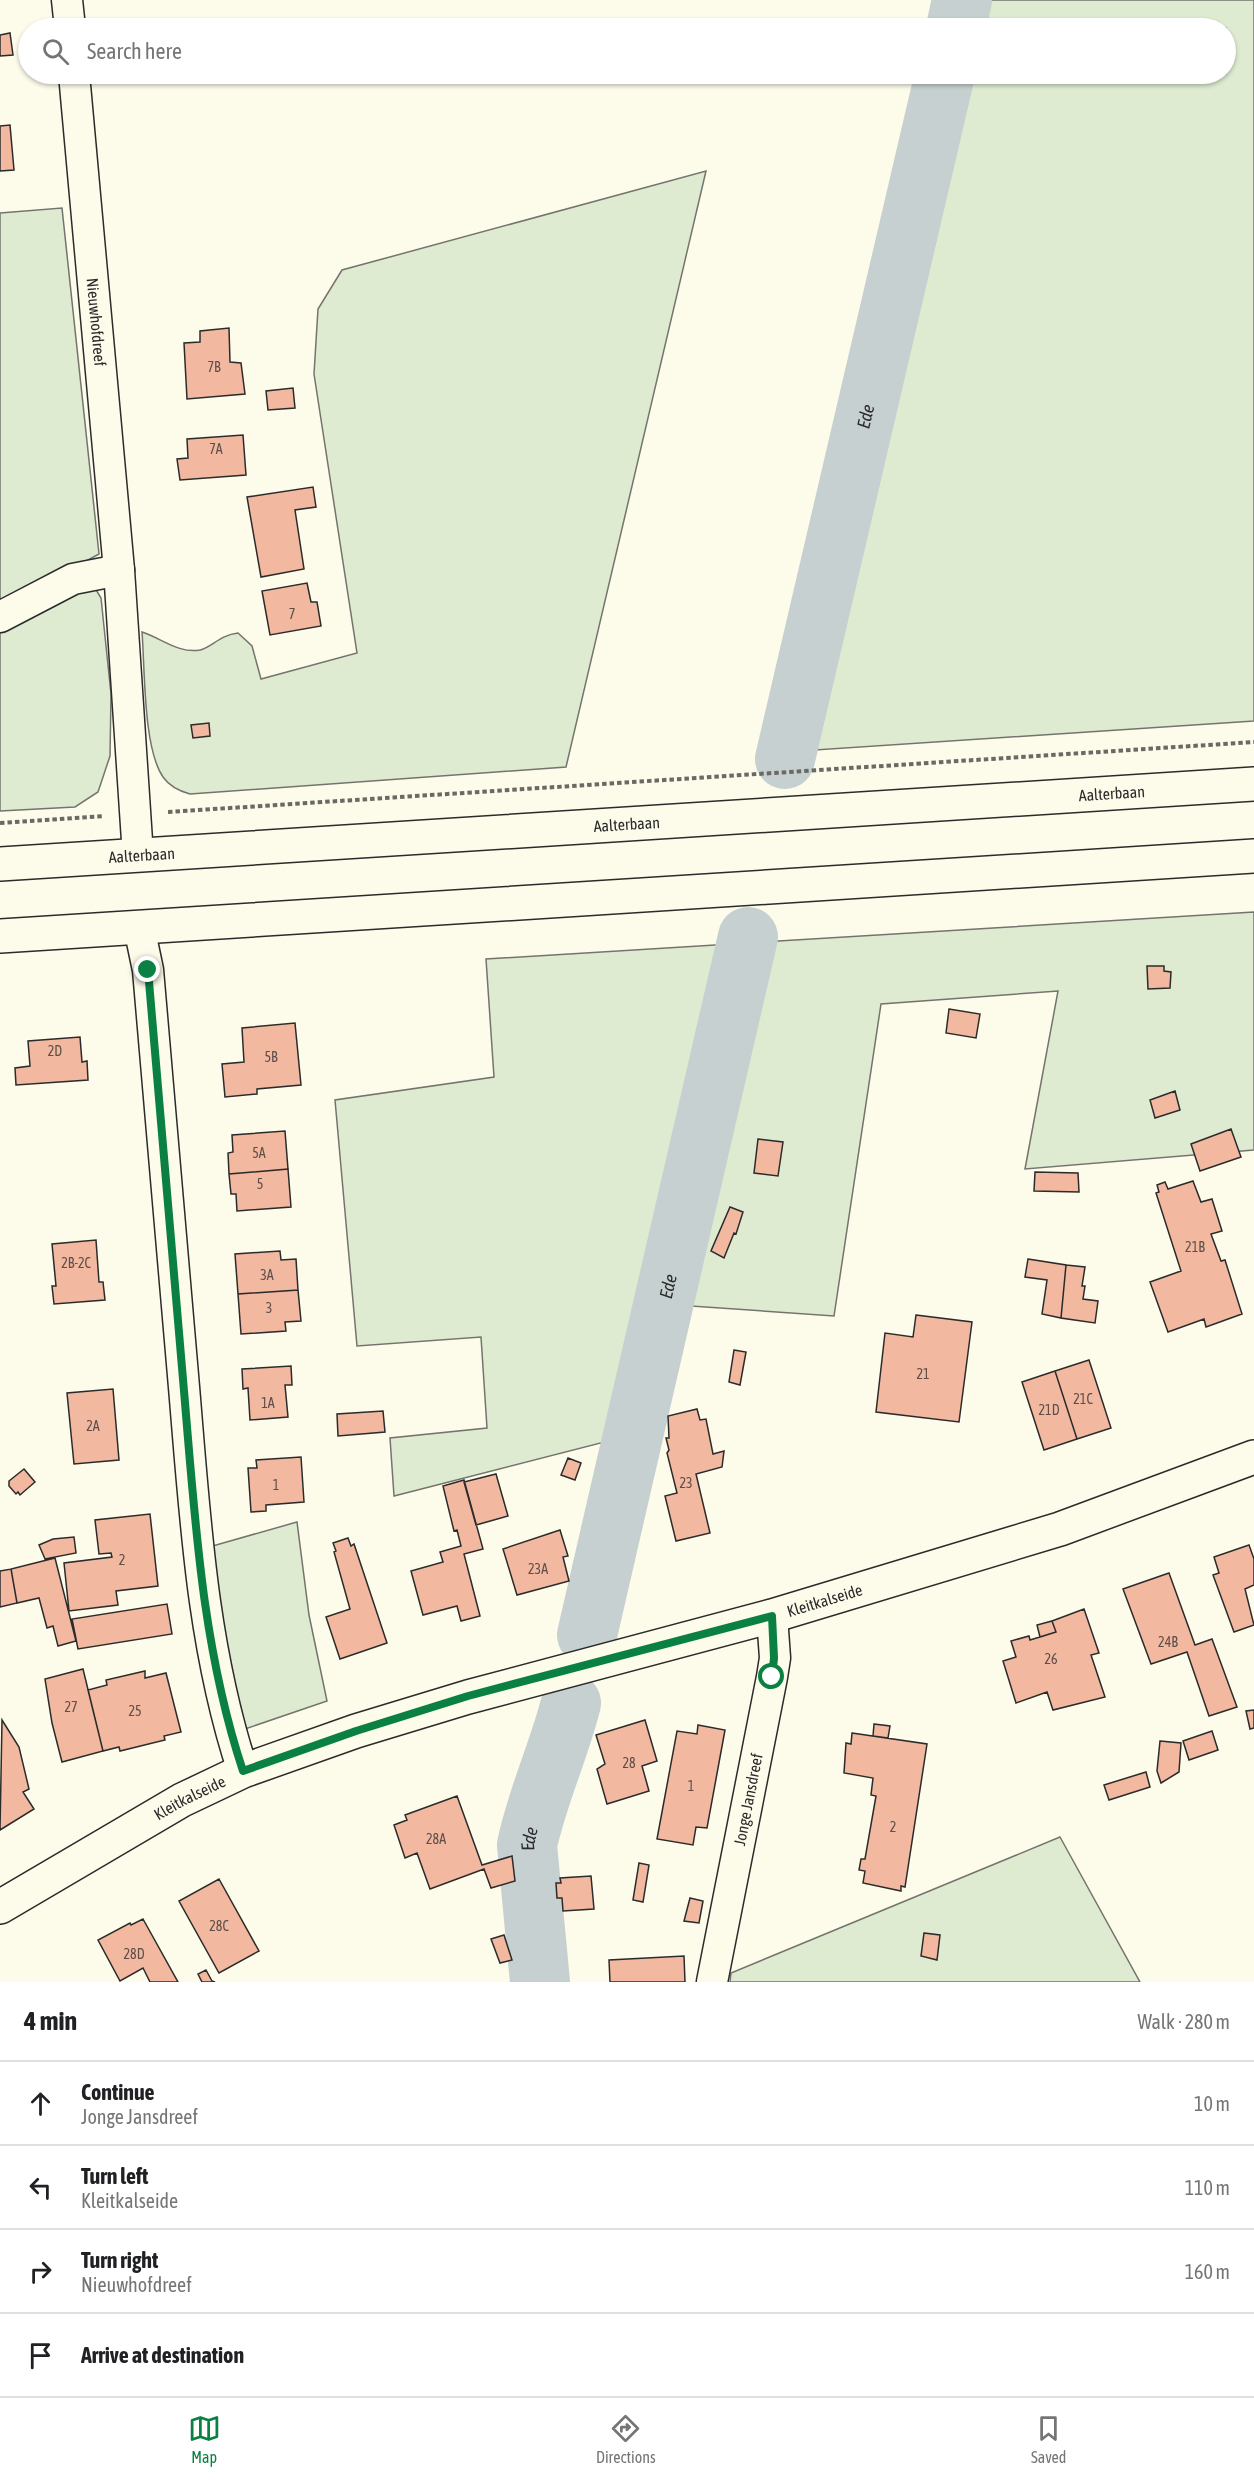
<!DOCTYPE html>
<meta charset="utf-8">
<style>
body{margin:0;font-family:"Asap Condensed",sans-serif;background:#f2f2f2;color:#202124}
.stop{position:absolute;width:18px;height:18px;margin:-14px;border:4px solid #0b8043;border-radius:50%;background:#fff}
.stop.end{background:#0b8043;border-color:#fff;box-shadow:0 2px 6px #0008}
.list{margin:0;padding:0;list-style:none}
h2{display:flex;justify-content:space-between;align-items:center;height:78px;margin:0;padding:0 24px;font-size:26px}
h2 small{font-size:20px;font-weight:400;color:#757577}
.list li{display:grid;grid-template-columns:39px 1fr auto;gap:18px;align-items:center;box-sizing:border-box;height:84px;padding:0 24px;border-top:2px solid #e0e0e0}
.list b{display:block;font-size:22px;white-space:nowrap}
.list p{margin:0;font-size:20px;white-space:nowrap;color:#757577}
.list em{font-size:20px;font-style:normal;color:#757577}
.icon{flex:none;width:33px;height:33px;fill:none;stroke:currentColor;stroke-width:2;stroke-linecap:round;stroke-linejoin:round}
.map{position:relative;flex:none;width:1254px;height:1982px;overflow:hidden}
.search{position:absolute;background:#fff;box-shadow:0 2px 4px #0004;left:18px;right:18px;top:18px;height:66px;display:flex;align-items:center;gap:15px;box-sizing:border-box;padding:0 21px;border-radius:33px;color:#757577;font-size:22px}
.sheet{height:414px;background:#fff}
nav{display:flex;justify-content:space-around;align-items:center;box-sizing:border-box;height:84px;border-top:2px solid #e0e0e0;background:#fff;font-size:16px;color:#757577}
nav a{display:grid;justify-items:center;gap:3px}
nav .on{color:#0b8043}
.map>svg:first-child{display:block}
.green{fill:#deebd1;stroke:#74746e;stroke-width:1.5}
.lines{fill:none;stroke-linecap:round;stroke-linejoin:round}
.river{stroke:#c7d0d0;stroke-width:60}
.building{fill:#f2b8a0;stroke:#2b2b2b;stroke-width:1.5}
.minor-casing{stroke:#2b2b2b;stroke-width:33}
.tertiary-casing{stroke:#2b2b2b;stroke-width:36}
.trunk-casing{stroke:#2b2b2b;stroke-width:36}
.path{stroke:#6a6964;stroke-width:4;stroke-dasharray:4.5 3;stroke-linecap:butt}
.minor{stroke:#fdfbea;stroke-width:30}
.tertiary{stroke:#fdfbea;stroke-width:33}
.trunk{stroke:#fdfbea;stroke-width:33}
.route{stroke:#0b8043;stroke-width:8}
.labels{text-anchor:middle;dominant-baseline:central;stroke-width:4.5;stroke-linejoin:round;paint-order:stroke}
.number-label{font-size:14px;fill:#5d4e48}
.street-label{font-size:16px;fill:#2b2b2b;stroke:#fdfbea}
.water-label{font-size:18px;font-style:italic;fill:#2b2b2b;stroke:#fdfbea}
</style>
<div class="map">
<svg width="1254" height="1982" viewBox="0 0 1254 1982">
<rect width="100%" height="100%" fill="#fdfbea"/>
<path class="green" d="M950 0H1254V721L770 753 933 74H1226V28H943Z
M706 171 566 767 190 794C179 791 170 787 163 777 143 748 145 668 142 632 161 638 179 654 200 650 212 647 220 635 238 633L252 646 261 679 357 653 314 374 318 309 342 270Z
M62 208 99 554 0 608V213Z
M95 588 101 598 111 694 110 756 98 792 75 807 0 811V624L56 592Z
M1254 912V1150L1025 1169 1058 991 881 1004 834 1316 662 1304 628 1436 394 1496 390 1438 487 1428 481 1337 357 1346 335 1100 494 1077 486 959Z
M297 1522 309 1615 327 1701 242 1730 209 1547Z
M582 1714 572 1766 539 1849 553 1982H527L515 1841 554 1725Z
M1060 1837 1140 1982H730L731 1973Z"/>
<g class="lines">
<g class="river">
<path d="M956 28 962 0"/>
<path id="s1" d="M785 759 945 74"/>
<path id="s2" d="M587 1635 748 937"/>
<path id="s3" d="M540 1982 527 1845C537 1797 559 1751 571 1703"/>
</g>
</g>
<path class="building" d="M10 33 13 55 0 56V35Z
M10 125 14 170 0 171V126Z
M229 328 230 362 241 363 245 394 187 399 184 343 200 342V331Z
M293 388 295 408 268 410 266 391Z
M243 435 246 475 180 480 177 459 188 458 187 439Z
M313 487 316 507 295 510 304 569 261 577 247 497Z
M307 583 311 602H317L321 626 270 635 262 591Z
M209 723 210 736 193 738 191 725Z
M1147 966H1164V971L1171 972 1170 988 1148 989Z
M949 1009 980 1014 976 1038 946 1033Z
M295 1023 301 1085 257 1089V1094L225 1097 222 1064 244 1062 242 1028Z
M80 1037 82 1062 87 1061 88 1080 16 1085 15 1068 30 1066 28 1041Z
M1175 1091 1180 1110 1155 1118 1150 1100Z
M1231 1129 1241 1157 1200 1171 1191 1144Z
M285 1131 288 1169 229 1174 228 1153 233 1152 232 1135Z
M758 1139 783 1142 778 1176 754 1173Z
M288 1169 291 1207 237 1211 236 1194H231L229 1174Z
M1035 1172 1078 1173 1079 1192 1034 1191Z
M1193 1181 1201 1202 1212 1199 1222 1231 1211 1234 1221 1261 1225 1260 1242 1314 1206 1327 1204 1319 1168 1332 1150 1282 1181 1271 1156 1193 1159 1192 1157 1185 1165 1182 1168 1189Z
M730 1207 743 1212 736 1234 734 1233 724 1258 711 1251Z
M96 1240 99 1282H103L105 1300 54 1304 52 1286H56L52 1244Z
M280 1251 281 1260 296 1259 298 1290 238 1294 235 1254Z
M1028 1259 1066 1265 1061 1318 1042 1314 1047 1280 1025 1277Z
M1066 1265 1085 1267 1082 1286H1085L1083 1299 1098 1301 1095 1323 1061 1318Z
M298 1290 301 1321 285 1322 286 1331 241 1334 238 1294Z
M916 1315 972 1322 959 1422 876 1412 885 1333 913 1337Z
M734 1350 746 1352 740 1385 729 1382Z
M1089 1360 1111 1428 1077 1439 1055 1371Z
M291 1366 292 1385H285L288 1417 250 1420 248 1388 243 1389 242 1369Z
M1055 1371 1077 1439 1044 1450 1022 1382Z
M113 1389 119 1460 74 1464 67 1393Z
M697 1409 700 1420 706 1419 713 1454 724 1451 722 1467 696 1474 710 1533 676 1541 665 1496 677 1493 667 1453 669 1450 666 1438H669L668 1416Z
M383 1411 385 1432 338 1436 337 1414Z
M301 1457 304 1502 266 1505V1511L251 1512 248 1468H257L256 1460Z
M568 1458 581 1463 575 1480 561 1475Z
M24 1469 35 1482 20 1495 18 1492 16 1494 9 1486V1481Z
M496 1474 508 1516 476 1525 464 1482Z
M464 1480 483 1549 464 1554 480 1616 461 1621 457 1606 423 1615 411 1571 443 1562 440 1552 461 1546 457 1530 454 1531 443 1486Z
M150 1514 158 1586 116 1591 118 1605 69 1611 64 1563 112 1557 111 1553 99 1554 95 1520Z
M560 1530 568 1556 563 1557 569 1581 517 1595 503 1549Z
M74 1537 76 1553 45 1559 39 1545 53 1539Z
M348 1538 351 1546 354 1544 387 1643 340 1659 326 1617 350 1609 334 1552 336 1551 333 1543Z
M1249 1545 1254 1559V1585L1245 1589 1254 1625 1234 1632 1213 1575 1219 1573 1214 1557Z
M55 1558 76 1641 58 1646 53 1626 47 1628 39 1598 17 1603 11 1569Z
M11 1569 17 1603 0 1607V1571Z
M1169 1573 1195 1645 1212 1639 1237 1707 1209 1716 1187 1652 1151 1664 1123 1589Z
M167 1604 172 1634 78 1649 72 1619Z
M1084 1609 1099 1653 1091 1655 1105 1697 1053 1710 1047 1692 1016 1703 1003 1661 1016 1657 1011 1641 1029 1636 1030 1640 1056 1632 1052 1621Z
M1052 1621 1056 1632 1040 1637 1037 1625Z
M83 1669 103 1751 62 1762 52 1723 45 1679Z
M145 1671V1678L166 1673 181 1732 164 1736 165 1740 120 1751 119 1747 103 1751 88 1690 107 1685 106 1680Z
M1254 1710V1728L1250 1729 1246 1711Z
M2 1720 19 1747 29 1789 23 1792 34 1809 0 1830Z
M645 1720 657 1761 642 1766 649 1791 607 1804 597 1769 605 1764 596 1735Z
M874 1724 890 1726 888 1738 873 1736Z
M698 1725 725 1730 707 1828 696 1827 693 1845 657 1839 677 1731 697 1734Z
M1212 1731 1218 1750 1189 1760 1183 1741Z
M852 1733 927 1744 905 1887 901 1886V1891L863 1883 865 1871 859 1870 861 1859H865L876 1796 871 1795 873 1778 844 1773 846 1743 851 1744Z
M1160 1741 1181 1743 1179 1772 1161 1783 1157 1771Z
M1146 1772 1150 1787 1109 1800 1104 1785Z
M457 1796 482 1865 512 1856 515 1881 491 1888 484 1869 430 1889 417 1853 405 1858 394 1825 407 1820 405 1815Z
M639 1863 649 1865 643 1902 633 1900Z
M591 1876 594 1909 563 1911 562 1898H557L556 1883H561L560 1878Z
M219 1879 259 1951 219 1973 179 1901Z
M690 1898 703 1901 699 1923 684 1921Z
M143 1919 178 1982H150L143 1968 120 1981 98 1940 130 1923 131 1925Z
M924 1933 940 1935 937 1960 921 1956Z
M504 1935 512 1960 500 1963 491 1939Z
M684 1956 685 1982H610L609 1960Z
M206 1970 212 1981 215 1982H202L198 1974Z"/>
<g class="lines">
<g class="minor-casing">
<g id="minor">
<path d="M67 0 70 28"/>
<path id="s4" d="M74 74 119 570 138 856"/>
<path d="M0 617 73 579 119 570"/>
<path d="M139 927 148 970C160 1109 172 1248 184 1387 195 1517 202 1647 243 1771"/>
<path id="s5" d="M712 1982 772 1677 775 1658 772 1616"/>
</g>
</g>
<g class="tertiary-casing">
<g id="tertiary">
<path id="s6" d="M0 1907 182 1800 243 1771 356 1731 468 1697 772 1616 1060 1529 1254 1457"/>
</g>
</g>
<g class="trunk-casing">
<g id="trunk">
<path id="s7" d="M0 864 1254 784"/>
<path d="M0 936 1254 856"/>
</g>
</g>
<path class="path" d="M168 812 1254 742
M0 823 104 816"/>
<use href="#minor" class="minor"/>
<use href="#tertiary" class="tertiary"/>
<use href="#trunk" class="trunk"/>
</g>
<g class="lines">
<path class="route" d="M148 970C160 1111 172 1251 184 1391 195 1519 202 1648 243 1771L356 1731 468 1696 772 1616 774 1658 772 1677"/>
</g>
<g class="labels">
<g class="number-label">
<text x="214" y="367">7B</text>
<text x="216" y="449">7A</text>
<text x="292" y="614">7</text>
<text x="55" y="1051">2D</text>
<text x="271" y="1057">5B</text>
<text x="259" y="1153">5A</text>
<text x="260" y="1184">5</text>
<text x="1195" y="1247">21B</text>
<text x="76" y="1263">2B-2C</text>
<text x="267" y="1275">3A</text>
<text x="269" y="1308">3</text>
<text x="923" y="1374">21</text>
<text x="1083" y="1399">21C</text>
<text x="268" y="1403">1A</text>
<text x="1049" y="1410">21D</text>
<text x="93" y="1426">2A</text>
<text x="686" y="1483">23</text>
<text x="276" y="1485">1</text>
<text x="122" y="1560">2</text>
<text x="538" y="1569">23A</text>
<text x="1168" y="1642">24B</text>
<text x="1051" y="1659">26</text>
<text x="71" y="1707">27</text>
<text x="135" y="1711">25</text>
<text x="629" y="1763">28</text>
<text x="691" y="1786">1</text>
<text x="893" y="1827">2</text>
<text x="436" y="1839">28A</text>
<text x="219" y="1926">28C</text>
<text x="134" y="1954">28D</text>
</g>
<g class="street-label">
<text stroke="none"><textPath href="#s4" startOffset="249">Nieuwhofdreef</textPath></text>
<text stroke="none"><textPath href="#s7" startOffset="1114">Aalterbaan</textPath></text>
<text stroke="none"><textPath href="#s7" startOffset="628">Aalterbaan</textPath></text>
<text stroke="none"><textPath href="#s7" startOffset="142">Aalterbaan</textPath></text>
<text stroke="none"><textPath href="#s6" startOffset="885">Kleitkalseide</textPath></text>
<text stroke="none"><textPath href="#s6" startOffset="219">Kleitkalseide</textPath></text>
<text stroke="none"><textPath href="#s5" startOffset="186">Jonge Jansdreef</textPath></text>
</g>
<g class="water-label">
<text stroke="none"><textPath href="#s1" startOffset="352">Ede</textPath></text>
<text stroke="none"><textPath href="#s2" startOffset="358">Ede</textPath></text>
<text stroke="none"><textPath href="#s3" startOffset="144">Ede</textPath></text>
</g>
</g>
</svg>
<div class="stop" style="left:772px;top:1677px"></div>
<div class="stop end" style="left:148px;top:970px"></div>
<div class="search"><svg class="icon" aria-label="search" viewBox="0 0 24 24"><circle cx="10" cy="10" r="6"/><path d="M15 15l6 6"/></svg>Search here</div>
</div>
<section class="sheet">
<h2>4 min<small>Walk · 280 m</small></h2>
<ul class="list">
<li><svg class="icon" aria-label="ahead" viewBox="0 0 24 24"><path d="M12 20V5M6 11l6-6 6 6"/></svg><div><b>Continue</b><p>Jonge Jansdreef</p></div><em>10 m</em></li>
<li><svg class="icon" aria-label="left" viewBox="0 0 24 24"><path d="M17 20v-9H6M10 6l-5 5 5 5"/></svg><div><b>Turn left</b><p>Kleitkalseide</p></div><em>110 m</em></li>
<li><svg class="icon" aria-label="right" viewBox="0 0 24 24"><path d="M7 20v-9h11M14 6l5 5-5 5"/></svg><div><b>Turn right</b><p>Nieuwhofdreef</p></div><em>160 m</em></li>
<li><svg class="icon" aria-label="arrive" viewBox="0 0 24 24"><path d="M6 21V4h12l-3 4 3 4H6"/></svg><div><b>Arrive at destination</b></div></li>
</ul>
</section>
<nav>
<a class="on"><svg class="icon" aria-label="map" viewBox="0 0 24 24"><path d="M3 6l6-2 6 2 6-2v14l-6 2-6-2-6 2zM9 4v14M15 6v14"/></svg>Map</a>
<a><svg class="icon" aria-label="directions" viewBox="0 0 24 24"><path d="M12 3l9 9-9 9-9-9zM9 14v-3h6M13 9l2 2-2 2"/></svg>Directions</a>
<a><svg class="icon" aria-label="saved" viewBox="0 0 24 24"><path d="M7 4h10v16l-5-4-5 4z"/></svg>Saved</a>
</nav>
